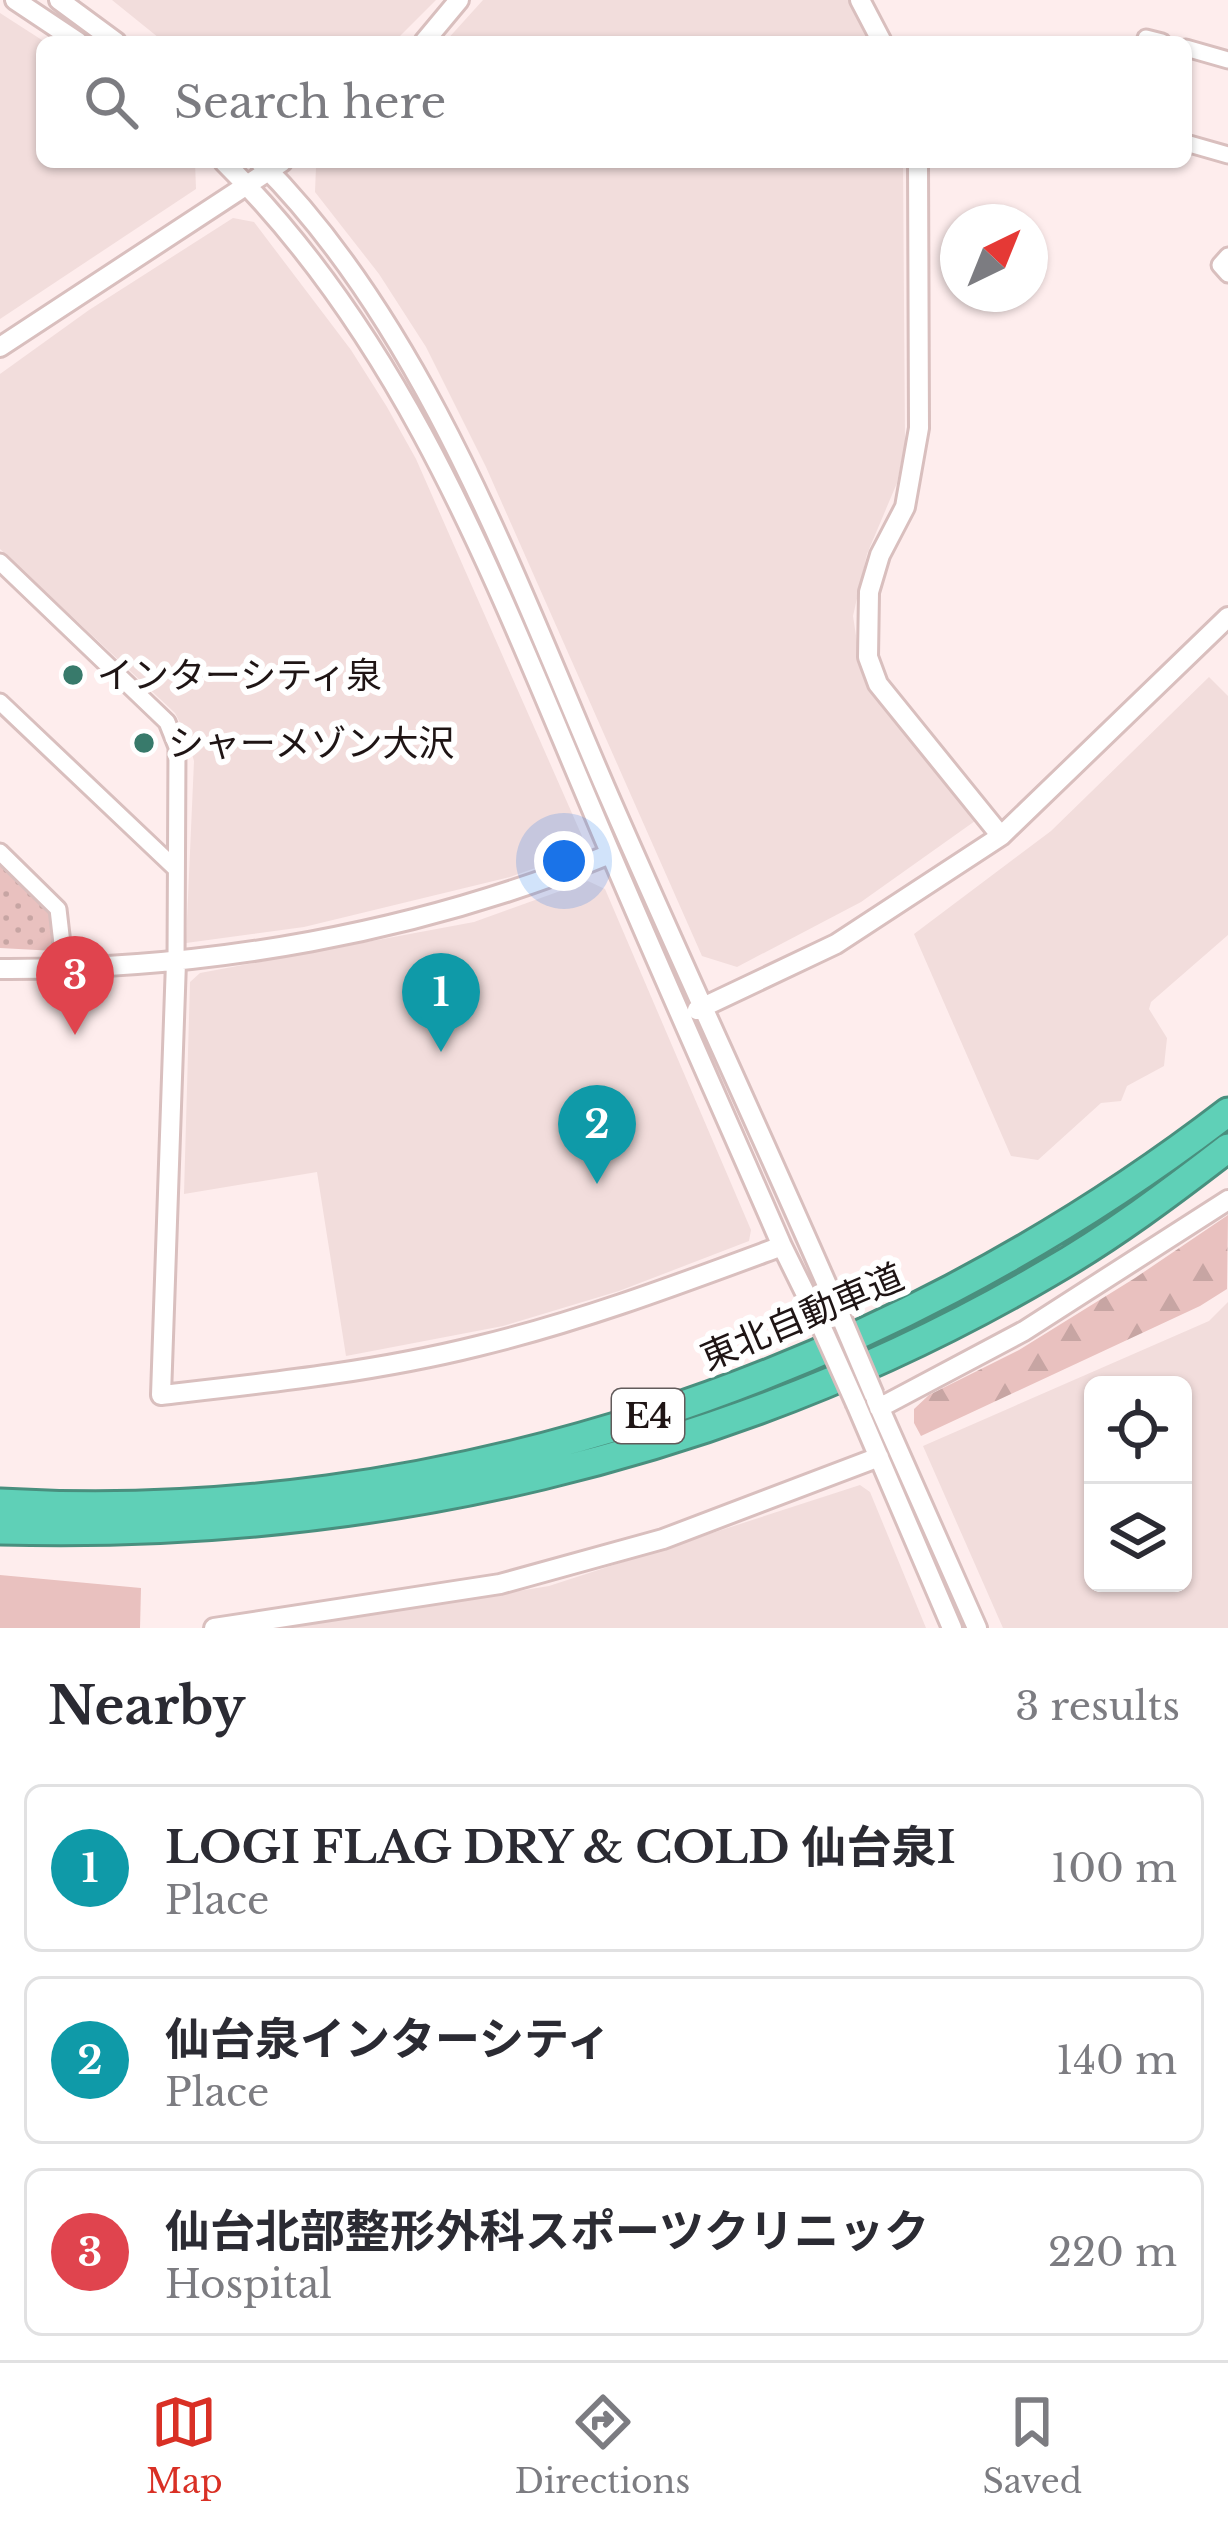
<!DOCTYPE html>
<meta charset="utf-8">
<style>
body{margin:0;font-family:"Libre Baskerville","Noto Sans JP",serif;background:#f7f7f7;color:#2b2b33}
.controls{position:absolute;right:36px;bottom:36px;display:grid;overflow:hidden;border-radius:18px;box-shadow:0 3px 9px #0004}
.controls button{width:108px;height:108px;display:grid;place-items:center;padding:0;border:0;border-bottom:3px solid #e1e1e2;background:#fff;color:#2b2b33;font:60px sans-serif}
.compass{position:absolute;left:940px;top:204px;width:108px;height:108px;border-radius:50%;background:#fff;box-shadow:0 3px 9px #0004;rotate:43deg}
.you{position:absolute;left:564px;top:861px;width:42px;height:42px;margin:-30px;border:9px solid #fff;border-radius:50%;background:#1a73e8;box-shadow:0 0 0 18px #1a73e833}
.badge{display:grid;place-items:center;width:78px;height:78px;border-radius:50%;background:#d93025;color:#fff;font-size:39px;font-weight:700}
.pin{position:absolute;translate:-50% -99px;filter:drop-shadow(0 3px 6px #0008)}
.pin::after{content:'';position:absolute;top:63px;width:42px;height:36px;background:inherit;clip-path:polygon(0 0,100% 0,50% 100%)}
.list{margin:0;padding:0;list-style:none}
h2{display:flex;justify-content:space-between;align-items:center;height:156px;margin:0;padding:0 48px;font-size:51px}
h2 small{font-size:39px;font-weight:400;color:#7c7c81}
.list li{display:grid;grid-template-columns:78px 1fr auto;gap:36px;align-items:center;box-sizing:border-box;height:168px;margin:0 24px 24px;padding:0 24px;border:3px solid #e1e1e2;border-radius:18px}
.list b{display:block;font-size:45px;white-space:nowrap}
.list p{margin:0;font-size:39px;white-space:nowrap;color:#7c7c81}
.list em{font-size:39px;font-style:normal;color:#7c7c81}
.icon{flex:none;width:66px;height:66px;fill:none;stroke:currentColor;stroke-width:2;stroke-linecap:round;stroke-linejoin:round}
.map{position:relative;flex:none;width:1228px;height:1628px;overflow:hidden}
.search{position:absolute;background:#fff;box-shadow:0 3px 9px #0004;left:36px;right:36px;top:36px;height:132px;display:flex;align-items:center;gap:30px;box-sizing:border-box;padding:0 42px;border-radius:18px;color:#7c7c81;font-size:45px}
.sheet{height:732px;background:#fff}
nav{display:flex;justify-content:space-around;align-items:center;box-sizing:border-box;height:168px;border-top:3px solid #e1e1e2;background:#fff;font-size:33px;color:#7c7c81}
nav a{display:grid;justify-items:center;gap:6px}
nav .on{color:#d93025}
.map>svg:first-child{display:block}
.built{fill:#f2dddc;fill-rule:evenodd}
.grass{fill:url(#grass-dots)}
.forest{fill:url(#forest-firs)}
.pitch{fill:#e9c1bf}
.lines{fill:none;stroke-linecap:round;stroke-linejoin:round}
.minor-casing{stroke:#d9bfbe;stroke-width:21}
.tertiary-casing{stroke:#d9bfbe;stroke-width:24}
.motorway-casing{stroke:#498f7e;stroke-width:33}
.minor{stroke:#fff;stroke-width:15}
.tertiary{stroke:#fff;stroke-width:18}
.motorway{stroke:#5fd0b7;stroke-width:27}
.tertiary-bridge-casing{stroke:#d9bfbe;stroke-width:24;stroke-linecap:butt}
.tertiary-bridge{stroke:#fff;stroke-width:18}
.poi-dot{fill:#387a6b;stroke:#fff;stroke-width:4.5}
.labels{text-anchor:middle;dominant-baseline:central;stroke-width:12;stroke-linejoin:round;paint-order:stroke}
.shield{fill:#fff;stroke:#625b5b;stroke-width:3}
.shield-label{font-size:33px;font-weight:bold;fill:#1f1515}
.poi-label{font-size:36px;fill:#1f1515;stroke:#fff;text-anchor:start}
.street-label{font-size:36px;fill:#1f1515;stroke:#fff}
</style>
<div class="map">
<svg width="1228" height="1628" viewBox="0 0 1228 1628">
<defs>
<pattern id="grass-dots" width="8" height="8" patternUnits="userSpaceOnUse" patternTransform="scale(3)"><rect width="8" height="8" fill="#e9c1bf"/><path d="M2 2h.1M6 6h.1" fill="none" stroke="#c7a5a3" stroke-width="1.8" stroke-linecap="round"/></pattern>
<pattern id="forest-firs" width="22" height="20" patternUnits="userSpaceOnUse" patternTransform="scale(3)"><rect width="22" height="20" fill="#e9c1bf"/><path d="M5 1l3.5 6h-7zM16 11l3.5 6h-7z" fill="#c7a5a3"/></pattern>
</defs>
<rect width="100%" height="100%" fill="#feeded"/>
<path class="built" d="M112 0H436L394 42H164Z
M483 0H850L874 42H445Z
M0 13 45 42H42V162H195L196 189 0 319Z
M322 162H903L905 443 897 483 867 554 853 616 860 662 880 704 975 821 861 902 737 967 702 956 486 467 426 347 379 274 315 192 316 167Z
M233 218 254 222 351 350 387 407 416 459 582 836 575 854 510 877 304 927 186 943 194 761 187 737 175 713 0 549V374L89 310Z
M1209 677 1228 696V935L1151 1002 1149 1009 1167 1038 1164 1066 1127 1086 1121 1101 1101 1103 1038 1160 1011 1156 914 934 1051 831Z
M588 881 605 889 751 1230 749 1241 619 1291 503 1326 346 1356 317 1172 184 1194 190 982 200 973 474 922Z
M1228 1302V1628H1003L923 1446 1209 1321ZM1093 1385H1183V1583H1093Z
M860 1485 870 1492 926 1628H290L549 1586Z"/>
<path class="grass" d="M0 866 54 917 55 951 0 948Z"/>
<path class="forest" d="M1228 1215 1227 1289 1200 1306 921 1436 914 1423V1409L929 1395 1019 1350 1135 1278Z"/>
<path class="pitch" d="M0 1575 141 1588 140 1628H0Z"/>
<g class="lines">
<g class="minor-casing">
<path id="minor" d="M1145 42 1146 38 1162 42
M1186 48 1228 60
M1186 143 1228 155
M1228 256 1220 265 1228 274
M0 562 167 722 177 747 176 962
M0 702 176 869
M0 852 58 909 65 970"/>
</g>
<g class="tertiary-casing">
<path id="tertiary" d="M15 0 78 42
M59 0 116 42
M860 0 882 42
M424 42 459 0
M224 162C405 341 492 574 590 805 652 953 718 1099 782 1246L818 1319
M260 162C424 325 515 578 605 787 681 962 762 1135 838 1310
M918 162 919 428 905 507 880 555 869 592 868 657 878 684 1001 836
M0 347 282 162
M176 962 161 1395C267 1383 374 1372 478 1346 582 1321 682 1283 782 1246
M0 969C208 970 418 933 610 854
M697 1010 836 944 1001 836 1228 617
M876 1400 977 1628
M856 1404 952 1628
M879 1408 1024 1331 1228 1200
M214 1628 500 1584 663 1539 879 1457"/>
</g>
<g class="motorway-casing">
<path id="motorway" d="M0 1503C438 1528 882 1378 1228 1112
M0 1530C365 1540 731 1459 1048 1273 1111 1237 1171 1192 1228 1148"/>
</g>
<use href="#minor" class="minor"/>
<use href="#tertiary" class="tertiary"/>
<use href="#motorway" class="motorway"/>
<g class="tertiary-bridge-casing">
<path id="tertiary-bridge" d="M838 1310 874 1395
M818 1319 856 1404"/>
</g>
<use href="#tertiary-bridge" class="tertiary-bridge"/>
</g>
<g class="poi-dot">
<circle cx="73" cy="675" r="12"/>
<circle cx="144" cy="743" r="12"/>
</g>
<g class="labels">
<rect class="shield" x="612" y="1389" width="72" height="54" rx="9"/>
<g class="shield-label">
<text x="648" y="1416">E4</text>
</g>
<g class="poi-label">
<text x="97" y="675">インターシティ泉</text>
<text x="168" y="743">シャーメゾン大沢</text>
</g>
<g class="street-label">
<text transform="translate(802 1317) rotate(-23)">東北自動車道</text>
</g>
</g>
</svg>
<div class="controls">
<button><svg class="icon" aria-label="locate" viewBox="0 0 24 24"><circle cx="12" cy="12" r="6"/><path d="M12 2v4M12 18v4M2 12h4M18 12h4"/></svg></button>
<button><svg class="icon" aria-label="layers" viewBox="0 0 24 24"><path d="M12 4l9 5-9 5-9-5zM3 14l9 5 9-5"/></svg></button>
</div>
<svg class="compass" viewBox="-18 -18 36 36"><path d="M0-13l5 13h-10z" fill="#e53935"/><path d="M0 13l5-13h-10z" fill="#7c7c81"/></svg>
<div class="you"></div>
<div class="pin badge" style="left:441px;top:1052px;background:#0f9aa8">1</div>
<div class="pin badge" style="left:597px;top:1184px;background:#0f9aa8">2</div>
<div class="pin badge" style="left:75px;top:1035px;background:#e0444e">3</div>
<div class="search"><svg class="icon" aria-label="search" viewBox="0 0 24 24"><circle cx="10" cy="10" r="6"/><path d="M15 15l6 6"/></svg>Search here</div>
</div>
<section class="sheet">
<h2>Nearby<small>3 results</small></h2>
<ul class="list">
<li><span class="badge" style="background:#0f9aa8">1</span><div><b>LOGI FLAG DRY &amp; COLD 仙台泉I</b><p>Place</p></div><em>100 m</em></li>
<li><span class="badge" style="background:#0f9aa8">2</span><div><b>仙台泉インターシティ</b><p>Place</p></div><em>140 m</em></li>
<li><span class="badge" style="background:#e0444e">3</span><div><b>仙台北部整形外科スポーツクリニック</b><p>Hospital</p></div><em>220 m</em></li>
</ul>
</section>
<nav>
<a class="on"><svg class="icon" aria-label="map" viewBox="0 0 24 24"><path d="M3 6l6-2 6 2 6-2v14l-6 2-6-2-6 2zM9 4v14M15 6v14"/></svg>Map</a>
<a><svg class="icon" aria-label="directions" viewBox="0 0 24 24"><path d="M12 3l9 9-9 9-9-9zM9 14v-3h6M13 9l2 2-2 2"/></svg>Directions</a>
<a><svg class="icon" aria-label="saved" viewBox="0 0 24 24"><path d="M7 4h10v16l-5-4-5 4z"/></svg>Saved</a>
</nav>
